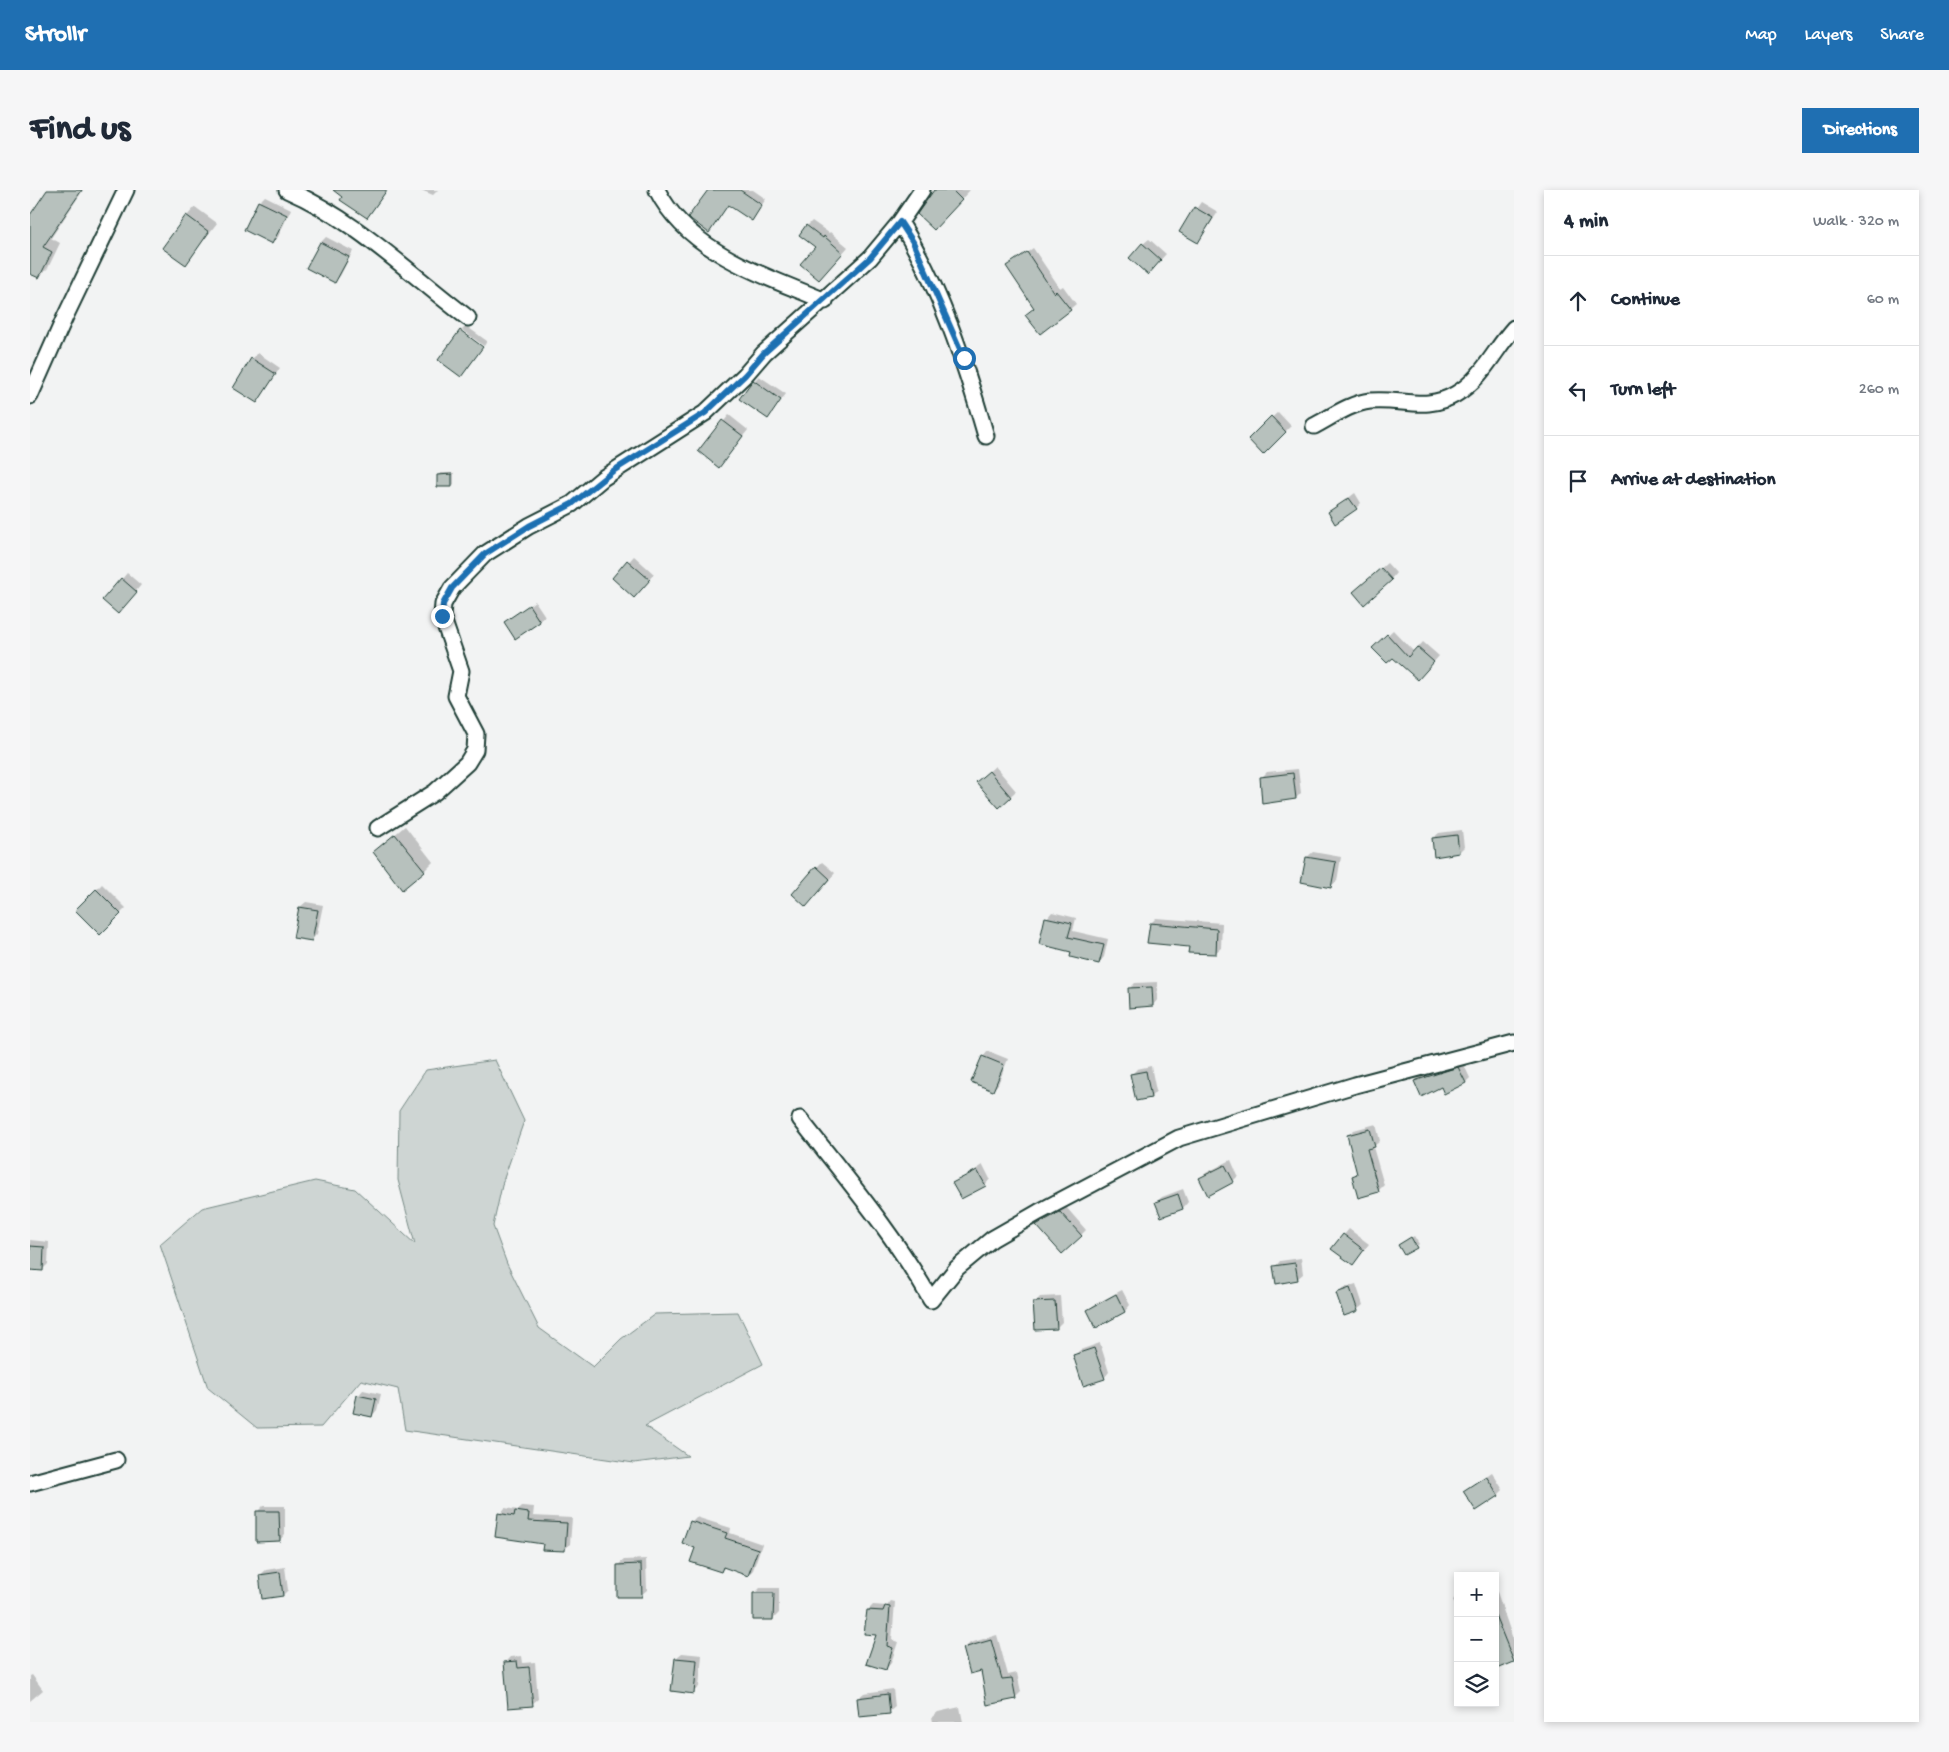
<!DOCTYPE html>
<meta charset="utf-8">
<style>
body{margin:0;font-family:"Gochi Hand",sans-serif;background:#f6f6f7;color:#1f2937}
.controls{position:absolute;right:15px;bottom:15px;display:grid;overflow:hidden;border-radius:0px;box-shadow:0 2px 8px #0003}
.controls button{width:45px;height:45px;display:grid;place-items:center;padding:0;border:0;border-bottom:1px solid #e0e1e3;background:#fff;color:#1f2937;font:25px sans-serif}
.stop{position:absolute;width:15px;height:15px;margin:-11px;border:4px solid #1f6fb2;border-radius:50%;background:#fff}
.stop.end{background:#1f6fb2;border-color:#fff;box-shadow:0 1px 5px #0008}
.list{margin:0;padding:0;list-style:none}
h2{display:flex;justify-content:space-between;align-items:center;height:65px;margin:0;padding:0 20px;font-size:21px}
h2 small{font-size:16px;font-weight:400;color:#747a83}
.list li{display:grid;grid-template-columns:32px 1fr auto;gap:15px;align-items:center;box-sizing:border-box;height:90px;padding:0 20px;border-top:1px solid #e0e1e3}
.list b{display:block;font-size:19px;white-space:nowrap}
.list em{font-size:16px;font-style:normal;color:#747a83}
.icon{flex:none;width:28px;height:28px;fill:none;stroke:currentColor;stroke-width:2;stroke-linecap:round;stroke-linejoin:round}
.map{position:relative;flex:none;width:1484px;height:1532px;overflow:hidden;border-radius:0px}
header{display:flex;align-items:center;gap:30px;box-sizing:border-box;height:70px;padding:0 25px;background:#1f6fb2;color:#fff}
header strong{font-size:24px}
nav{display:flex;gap:28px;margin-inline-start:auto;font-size:18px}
.intro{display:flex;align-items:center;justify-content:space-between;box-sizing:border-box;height:120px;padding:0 30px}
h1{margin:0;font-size:35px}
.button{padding:12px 22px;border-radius:0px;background:#1f6fb2;color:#fff;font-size:18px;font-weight:700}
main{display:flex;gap:30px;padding:0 30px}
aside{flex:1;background:#fff;border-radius:0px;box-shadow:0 2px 8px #0003}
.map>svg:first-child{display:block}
.green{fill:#ced5d3;stroke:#768984}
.shadow{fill:#0003}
.building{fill:#b7c1bd;stroke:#1f3d34}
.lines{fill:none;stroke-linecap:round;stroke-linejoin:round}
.street-casing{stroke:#1f3d34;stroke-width:19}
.street{stroke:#fff;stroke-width:15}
.route{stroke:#1f6fb2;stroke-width:6}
</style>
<header>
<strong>Strollr</strong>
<nav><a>Map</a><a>Layers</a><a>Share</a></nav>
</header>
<div class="intro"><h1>Find us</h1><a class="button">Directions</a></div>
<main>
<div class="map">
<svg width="1484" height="1532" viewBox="0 0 1484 1532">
<rect width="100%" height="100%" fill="#f2f3f3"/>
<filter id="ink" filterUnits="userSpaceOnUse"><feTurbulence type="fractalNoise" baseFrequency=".02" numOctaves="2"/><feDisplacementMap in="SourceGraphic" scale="10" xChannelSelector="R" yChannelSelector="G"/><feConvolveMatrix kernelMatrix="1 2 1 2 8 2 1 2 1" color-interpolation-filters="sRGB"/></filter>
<g filter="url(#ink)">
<path class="green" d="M465 870 494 931 473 991 463 1036 477 1074 509 1138 563 1177 591 1149 625 1124 708 1122 733 1174 615 1236 658 1266 604 1273 375 1240 368 1199 331 1190 291 1237 227 1238 178 1198 130 1054 172 1018 285 991 325 999 385 1054 368 990 369 921 396 880Z"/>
<path class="shadow" d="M18 0H53L21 48 30 53 18 78 9 87 0 83V28Z
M391 0H408L403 5Z
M680 0H723L736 9 722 29 699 14 683 36Z
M907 0H940L912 30Z
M235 6 261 19 248 47 242 52 216 39 229 12Z
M1171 12 1188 22 1168 52 1151 41Z
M165 17 187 33 156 73 157 26Z
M782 31 799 43 800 42 818 57 794 84 786 57 777 36Z
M296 47 323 61 310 86 305 91 278 78 291 52Z
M1119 49 1136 64 1123 78 1113 54Z
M1003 58 1030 98 1033 96 1046 114 1011 143 1005 118 978 77Z
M436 136 457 151 454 156 432 140Z
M228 163 250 178 227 212 222 169Z
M729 186 756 204 738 227 724 191Z
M1248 222 1261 236 1233 263 1219 249Z
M699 225 718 240 689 276 670 261Z
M411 283H424V294L422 296 408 285Z
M1325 303 1331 313 1326 318 1299 323Z
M604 366 624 384 609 401 584 388Z
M1357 373 1366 383 1361 389 1330 397Z
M97 383 111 395 93 417 92 389Z
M505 411 515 426 509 431 476 433Z
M1363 440 1384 462 1393 452 1409 466 1394 483 1344 458Z
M965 576 986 601 969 617 953 587Z
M1268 579 1271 603 1266 608 1231 588 1237 582Z
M375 636 403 672 394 681 344 662Z
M1432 640 1434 657 1429 662 1403 648 1409 643Z
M1283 662 1311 667 1307 691 1301 696 1277 667Z
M792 672 805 683 782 710 787 677Z
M72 694 96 718 70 744 47 720Z
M276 712 293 715 287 744 281 750 270 717Z
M1022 722 1046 728 1043 741 1078 749 1074 767 1069 773 1043 761 1017 728Z
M1126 728 1192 733 1191 758 1185 763 1160 756 1121 733Z
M1127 792 1128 809 1123 815 1099 799 1105 793Z
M958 861 978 869 968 894 963 900 953 867Z
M1433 873 1440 888 1436 892 1412 896 1386 891 1390 886Z
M1121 876 1126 901 1121 907 1107 910 1101 885 1107 879Z
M1346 934 1350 951 1343 957 1354 995 1348 1001 1324 986 1328 982 1318 945 1324 940Z
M1201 970 1208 986 1203 991 1171 989 1176 983Z
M953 975 960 989 955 995 924 994Z
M1153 999 1158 1012 1153 1018 1131 1026 1126 1012 1132 1007Z
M1036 1017 1056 1040 1051 1045 1008 1035Z
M1319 1039 1339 1054 1323 1074 1314 1045Z
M1384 1046 1389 1054 1386 1057 1370 1055Z
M0 1050 19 1052 18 1074 12 1080 0 1079Z
M1271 1068 1273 1084 1267 1089 1245 1077 1250 1071Z
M1326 1094 1333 1115 1327 1120 1308 1104 1313 1098Z
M1092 1100 1100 1115 1095 1121 1067 1136 1058 1120 1064 1115Z
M1030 1106 1032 1132 1026 1138 1004 1113 1010 1107Z
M1070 1153 1079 1182 1074 1188 1044 1166 1050 1160Z
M333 1200 351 1204 347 1220 342 1226 328 1206Z
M1462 1282 1473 1300 1468 1305 1435 1301Z
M233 1316H255V1344L250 1350 227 1322Z
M492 1316 504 1317 503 1326 542 1328 540 1354 534 1360 514 1353 470 1324 475 1318 488 1320Z
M666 1327 701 1338 700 1343 732 1354 723 1380 718 1385 695 1377 691 1381 667 1357 661 1332Z
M616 1369 617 1400 611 1405 588 1375 594 1370Z
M255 1377 258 1400 253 1405 230 1385 236 1380Z
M1465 1396 1484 1452V1471L1465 1478Z
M730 1398H749V1423L743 1429 724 1404Z
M1428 1405V1420L1423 1410Z
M861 1411 865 1412 862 1450 868 1452 861 1473 856 1479 847 1444 838 1420 843 1415 857 1416Z
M967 1445 978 1485 987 1483 991 1502 985 1508 952 1479 934 1459 940 1453Z
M652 1463 672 1465 669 1497 663 1502 646 1468Z
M492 1466 493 1473 505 1472 508 1509 502 1514 476 1472 481 1467Z
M2 1485 13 1500 0 1511V1486Z
M863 1499 865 1517 859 1522 828 1508 834 1503Z
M930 1517 933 1532H903L902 1527 908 1522Z"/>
<path class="building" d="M17 0H52L13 57 22 62 9 88 0 84V25Z
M303 0H357L337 28 310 10 312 7Z
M678 0H710L732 15 722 31 698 15 679 43 658 27Z
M904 0H922L932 10 904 40 887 24Z
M228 11 257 25 242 54 214 40Z
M1164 17 1183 28 1168 53 1149 42Z
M156 25 179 42 156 75 132 58Z
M776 35 793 48 794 46 813 63 789 90 770 74 785 57 769 45Z
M290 52 319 67 305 93 276 78Z
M1112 53 1131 70 1118 85 1099 68Z
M997 62 1024 103 1026 101 1041 120 1010 144 995 125 1004 118 976 76Z
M430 140 453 157 431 187 408 170Z
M221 168 246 184 227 213 203 198Z
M723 190 751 210 738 229 709 209Z
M1241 226 1256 242 1233 265 1218 249Z
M692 230 713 246 689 278 668 261Z
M422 284V297H407V285Z
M1319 308 1327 319 1305 334 1298 322Z
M597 370 620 390 604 408 582 388Z
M1351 378 1362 390 1334 415 1323 402Z
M91 388 107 402 88 424 72 410Z
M499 415 510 432 485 449 474 432Z
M1357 444 1378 467 1387 457 1404 472 1388 490 1363 468 1357 473 1342 458Z
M959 581 981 607 969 618 946 592Z
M1263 583 1266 609 1232 614 1230 587Z
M365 644 395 681 372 700 343 662Z
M1427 645 1429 663 1404 667 1402 648Z
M1276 667 1306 672 1301 698 1271 692Z
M786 676 800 689 776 717 762 704Z
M66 699 91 724 70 745 45 720Z
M269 717 288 720 282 751 263 748Z
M1015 727 1042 733 1038 747 1074 755 1069 774 1040 767 1041 762 1009 754Z
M1120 733 1187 739 1186 764 1158 763 1159 757 1117 753Z
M1122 797 1123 816 1099 818 1098 798Z
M952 866 974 875 963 901 941 892Z
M1428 877 1436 893 1414 904 1411 897 1391 907 1384 891Z
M1116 881 1121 908 1106 911 1100 884Z
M1340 939 1345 957 1337 959 1349 1002 1328 1008 1322 986 1327 984 1317 945Z
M1195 975 1204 992 1178 1006 1169 988Z
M947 980 956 996 931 1009 922 993Z
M1148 1004 1153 1019 1131 1027 1125 1012Z
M1030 1022 1052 1046 1032 1064 1006 1035Z
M1313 1044 1334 1060 1323 1075 1301 1059Z
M1381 1047 1387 1058 1374 1065 1368 1055Z
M0 1056 14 1057 13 1081 0 1080Z
M1265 1073 1268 1090 1246 1094 1243 1076Z
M1320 1098 1328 1121 1314 1126 1306 1103Z
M1086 1104 1095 1122 1066 1138 1057 1120Z
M1025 1111 1027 1139 1005 1140 1003 1112Z
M1064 1158 1075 1189 1053 1196 1043 1165Z
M327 1205 346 1209 342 1227 323 1223Z
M1456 1286 1469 1306 1446 1321 1433 1301Z
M226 1321H249L250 1351 226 1352Z
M485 1321 499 1323 498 1331 537 1333 535 1361 512 1360 513 1354 465 1347 468 1323 484 1326Z
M660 1331 697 1343 695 1348 728 1359 718 1386 693 1377 691 1382 660 1372 665 1358 652 1353Z
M611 1374 612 1407H587V1375Z
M250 1382 253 1406 232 1409 229 1385Z
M723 1403H744L743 1430H723Z
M855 1416 860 1417 857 1456 863 1458 856 1480 836 1474 846 1445 834 1444 837 1420 853 1421Z
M1465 1425 1484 1472 1465 1480Z
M961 1450 972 1489 982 1488 986 1509 957 1515 951 1481 940 1484 933 1458Z
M645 1468 667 1470 664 1504 641 1501Z
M487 1471 488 1478 499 1477 503 1516 478 1518 474 1472Z
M858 1504 860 1524 829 1527 827 1508Z"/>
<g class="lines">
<g class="street-casing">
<path id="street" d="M257 0C325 29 380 84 438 128
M627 0C659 63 734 85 795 111
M870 32C910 97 935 173 956 246
M0 206 35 127 96 0
M1284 236C1301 227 1321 213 1340 211 1373 208 1396 222 1426 204 1453 188 1464 160 1484 138
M348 638 405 602 437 573 445 560 446 544 426 506 431 481 412 426 413 414 422 398 455 364 499 336 542 314 573 288 675 223 715 185 734 163 840 68 870 32 892 0
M770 929C816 988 864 1044 901 1110L927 1078 962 1049 1009 1022 1149 948 1325 895 1484 853
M0 1293 86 1270"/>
</g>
<use href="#street" class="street"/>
</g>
</g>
<g class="lines" filter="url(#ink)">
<path class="route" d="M412 426 413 414 422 398 455 364 499 336 542 314 583 281 675 223 715 185 734 163 840 68 870 32 883 52 934 168"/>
</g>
</svg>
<div class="controls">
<button>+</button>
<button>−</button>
<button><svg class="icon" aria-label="layers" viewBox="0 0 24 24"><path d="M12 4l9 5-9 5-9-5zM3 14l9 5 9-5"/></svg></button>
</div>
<div class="stop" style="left:934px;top:168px"></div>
<div class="stop end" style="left:412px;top:426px"></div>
</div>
<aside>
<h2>4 min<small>Walk · 320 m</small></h2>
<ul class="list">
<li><svg class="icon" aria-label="ahead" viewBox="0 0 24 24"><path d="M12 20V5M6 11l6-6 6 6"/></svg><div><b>Continue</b></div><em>60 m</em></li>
<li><svg class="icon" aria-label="left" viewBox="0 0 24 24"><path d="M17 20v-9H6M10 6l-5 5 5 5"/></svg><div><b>Turn left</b></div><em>260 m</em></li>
<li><svg class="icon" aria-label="arrive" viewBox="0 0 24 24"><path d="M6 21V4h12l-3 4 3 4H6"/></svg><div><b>Arrive at destination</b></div></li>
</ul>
</aside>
</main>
